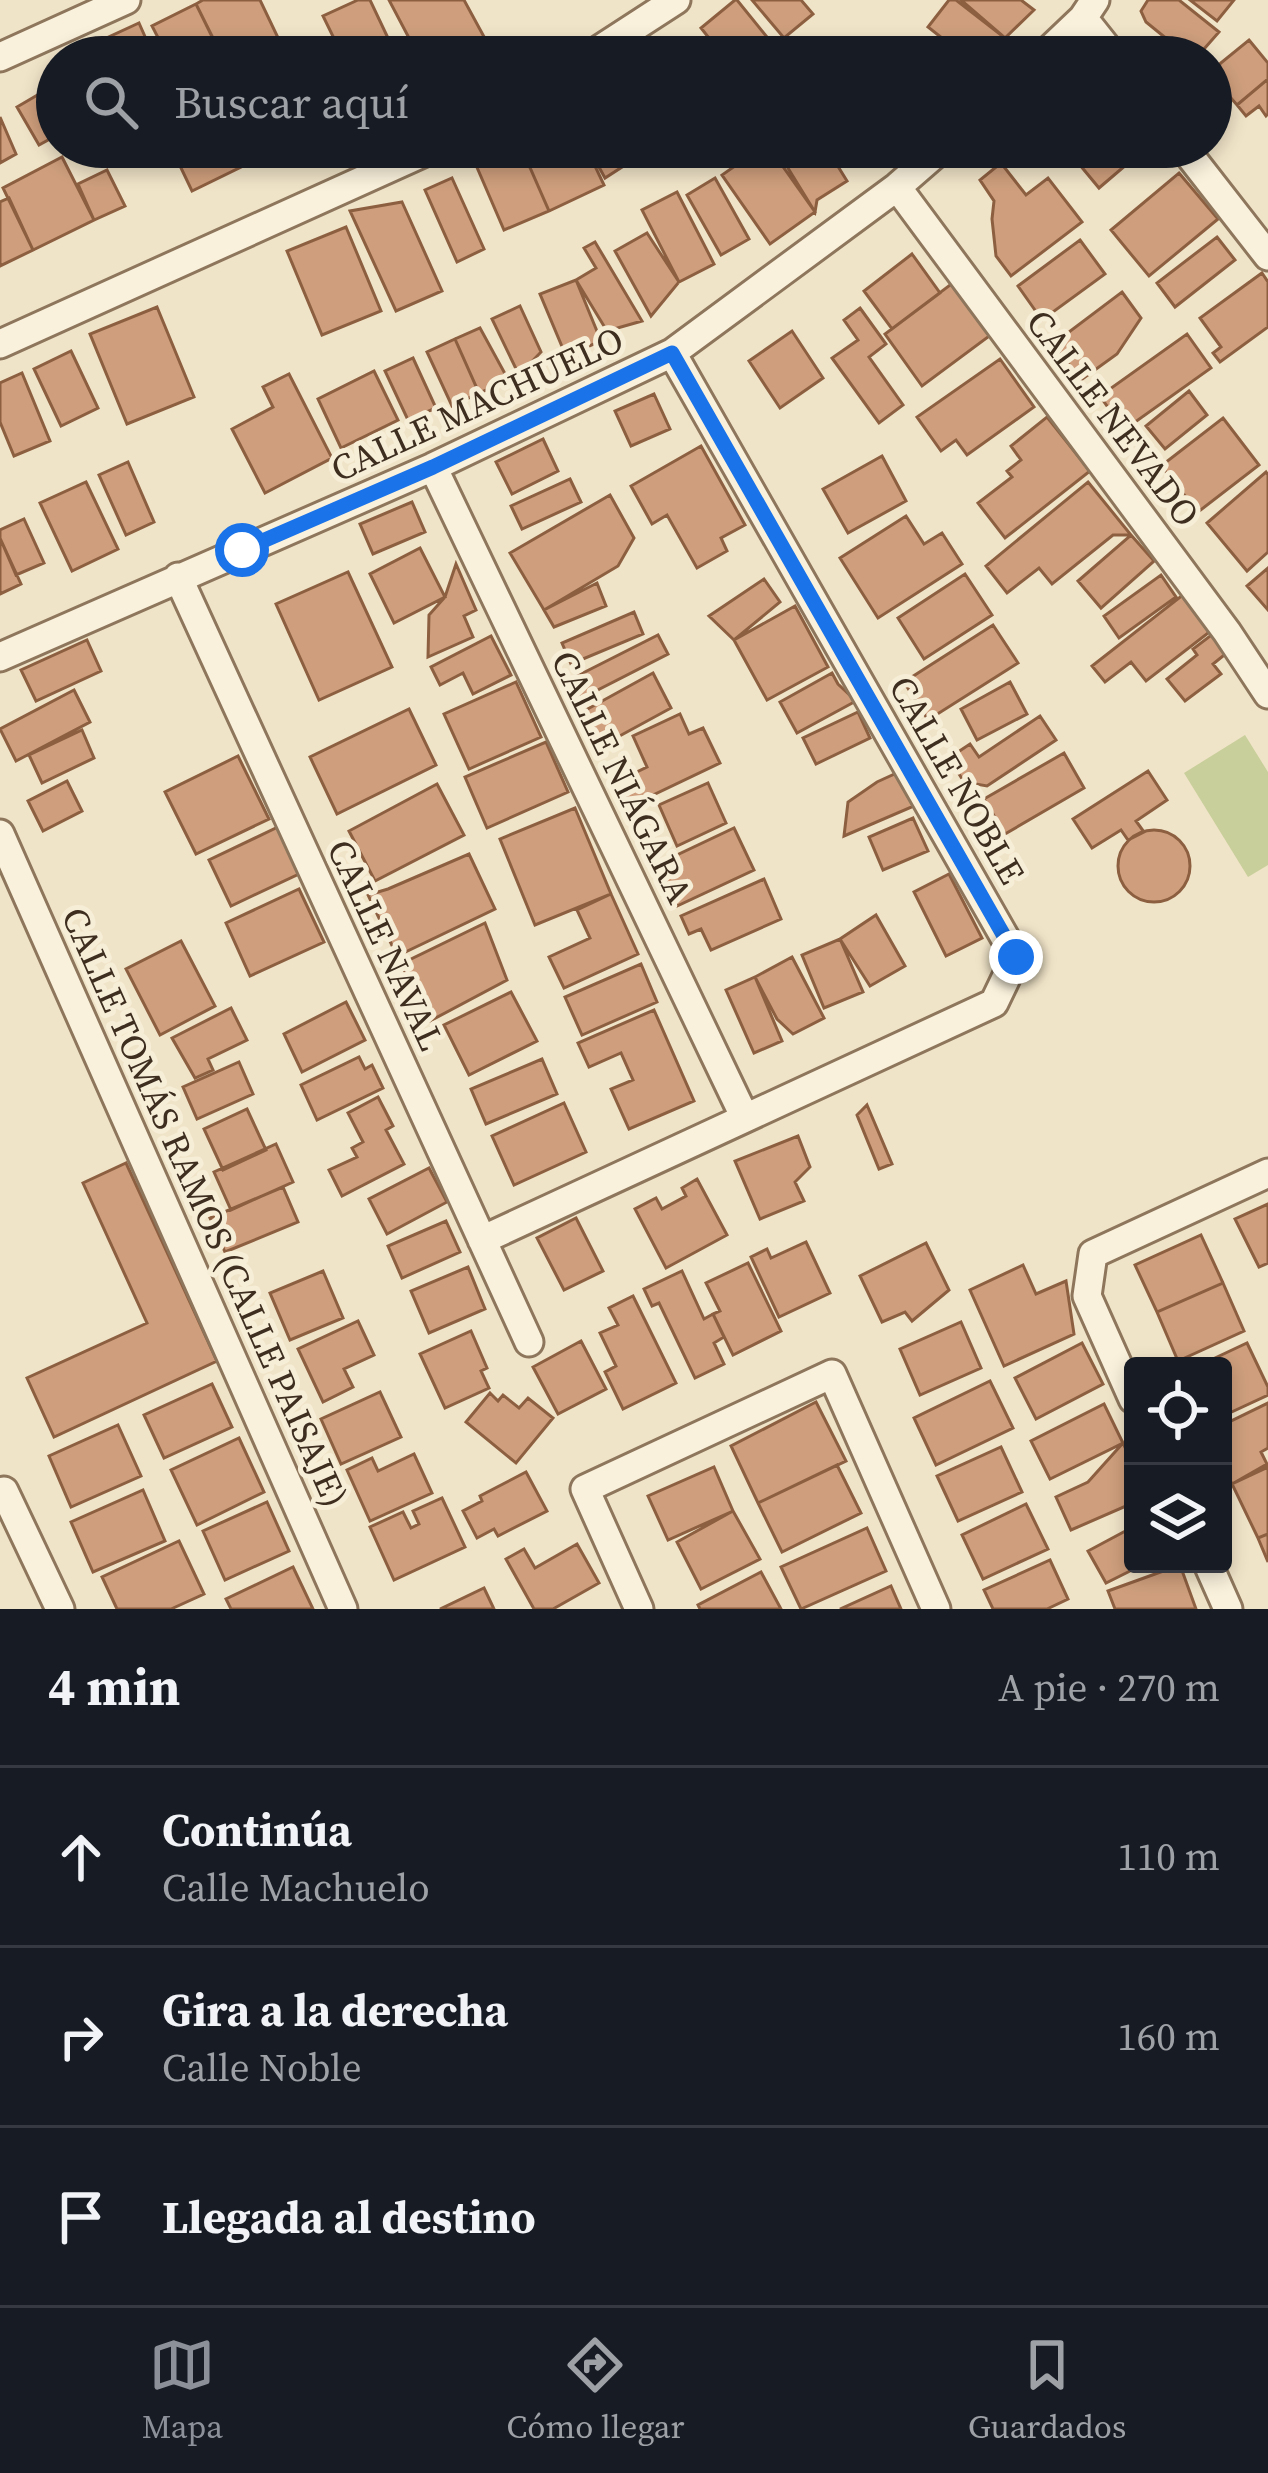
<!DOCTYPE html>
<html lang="es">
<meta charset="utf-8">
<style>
body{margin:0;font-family:"Source Serif 4",serif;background:#20242c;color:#f1f3f6}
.controls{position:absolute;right:36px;bottom:36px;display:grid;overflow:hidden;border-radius:12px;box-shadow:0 6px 18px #0003}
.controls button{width:108px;height:108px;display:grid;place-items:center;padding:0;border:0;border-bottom:3px solid #363941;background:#171b24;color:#f1f3f6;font:60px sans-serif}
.stop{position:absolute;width:36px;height:36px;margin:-27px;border:9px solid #1a73e8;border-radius:50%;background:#fff}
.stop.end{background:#1a73e8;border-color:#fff;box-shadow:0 3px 12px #0008}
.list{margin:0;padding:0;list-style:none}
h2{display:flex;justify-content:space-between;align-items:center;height:156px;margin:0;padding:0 48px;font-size:51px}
h2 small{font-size:39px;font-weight:400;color:#9ea1a6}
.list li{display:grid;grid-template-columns:78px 1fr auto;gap:36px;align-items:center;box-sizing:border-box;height:180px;padding:0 48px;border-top:3px solid #363941}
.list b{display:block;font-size:45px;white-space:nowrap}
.list p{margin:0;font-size:39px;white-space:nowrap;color:#9ea1a6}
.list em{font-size:39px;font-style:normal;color:#9ea1a6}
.icon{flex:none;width:66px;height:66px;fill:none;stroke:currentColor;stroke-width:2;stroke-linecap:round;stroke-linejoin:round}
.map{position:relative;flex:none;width:1268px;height:1609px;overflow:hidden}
.search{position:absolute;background:#171b24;box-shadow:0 6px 18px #0003;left:36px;right:36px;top:36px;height:132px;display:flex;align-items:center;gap:30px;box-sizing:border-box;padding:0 42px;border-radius:66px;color:#9ea1a6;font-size:45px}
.sheet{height:696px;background:#171b24}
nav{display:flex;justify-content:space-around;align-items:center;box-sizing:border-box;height:168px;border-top:3px solid #363941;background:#171b24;font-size:33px;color:#9ea1a6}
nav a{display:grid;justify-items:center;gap:6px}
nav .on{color:#8c9099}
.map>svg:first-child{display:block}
.pitch{fill:#c9cf9b}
.building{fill:#cf9f7d;stroke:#8d5f41;stroke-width:3}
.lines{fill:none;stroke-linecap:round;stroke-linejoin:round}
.street-casing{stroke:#8d765c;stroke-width:33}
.street{stroke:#faf1dc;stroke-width:27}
.route{stroke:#1a73e8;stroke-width:15}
.labels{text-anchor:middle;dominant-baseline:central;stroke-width:10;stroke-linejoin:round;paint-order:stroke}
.street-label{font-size:36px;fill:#3d2e20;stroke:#f7eed8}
</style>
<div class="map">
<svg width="1268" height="1609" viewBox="0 0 1268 1609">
<rect width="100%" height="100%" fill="#f0e4c8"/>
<path class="pitch" d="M1245 735 1268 772V865L1248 877 1184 773Z"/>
<path class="building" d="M203 0H260L281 44 252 57H222L196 4Z
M358 0H370L397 57H343L323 16Z
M389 0H464L495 57H419Z
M735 0H737L783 57H724L701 28Z
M752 0H801L813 14 784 38Z
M949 0H956L1005 38 990 57H966L928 27Z
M961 0H1021L1034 10 1005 38Z
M1148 0H1179L1219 32 1197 57H1189L1146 22 1141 11Z
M1190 0H1234L1217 21Z
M196 4 219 50 206 57H168L152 26Z
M139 23 154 57H107L100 41Z
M1249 40 1268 63V79L1237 105 1211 75V71Z
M90 43 97 57H61Z
M1268 79V114L1266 116 1259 106 1246 116 1237 105Z
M46 90 57 109V135L39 145 17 107Z
M0 117 16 154 0 163Z
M171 147H231L241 167 192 191Z
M518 147H521L549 211 504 230 476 165Z
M521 147H586L604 185 549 211Z
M588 147H629L636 158 605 178Z
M762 147H769L815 212 770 244 722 175Z
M775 147H826L847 181 817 200 815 212Z
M1065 147H1147L1099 188Z
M62 157 94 220 33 250 3 188Z
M1001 163 1026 195 1048 178 1082 222 1011 276 996 256 992 219 994 201 980 180Z
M107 170 125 206 94 220 78 184Z
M1179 173 1218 219 1149 276 1111 230Z
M452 178 484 249 457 262 425 190Z
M715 178 749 239 721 255 687 195Z
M677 192 714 264 679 282 642 210Z
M9 198 33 250 0 266V202Z
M402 202 442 291 396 311 350 211Z
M346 227 381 311 322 335 287 251Z
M647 233 679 282 651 316 615 251Z
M1217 237 1235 260 1175 307 1157 283Z
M1080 240 1105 274 1042 320 1018 286Z
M595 242 642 321 607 331 576 280 596 268 584 248Z
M912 254 940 293 892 329 864 291Z
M1262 273 1268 282V327L1220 362 1213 353 1221 347 1200 318Z
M576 280 601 341 566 356 540 294Z
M954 282 992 334 922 386 885 334Z
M1122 292 1141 318 1117 354 1081 380 1053 344Z
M520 306 541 352 519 375 492 319Z
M157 307 194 397 127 424 90 334Z
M860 308 886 344 869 357 903 405 879 423 832 358 858 340 844 320Z
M480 328 509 381 479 393 455 339Z
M792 331 823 378 780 408 749 361Z
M1187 334 1211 368 1124 430 1100 396Z
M455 339 479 393 452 406 427 352Z
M71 351 98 408 61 426 34 369Z
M413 358 436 408 408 420 385 371Z
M1000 359 1034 407 967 455 956 440 941 451 917 417Z
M374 371 398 420 341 448 318 399Z
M22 373 50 441 14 456 0 422V383Z
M289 374 332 458 265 493 232 429 273 407 263 387Z
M1189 391 1207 415 1165 449 1146 426Z
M654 394 670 429 631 446 615 411Z
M1047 417 1090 471 1005 538 978 503 1012 477 1007 471 1021 460 1011 446Z
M1223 418 1259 465 1198 512 1161 466Z
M543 439 558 471 512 494 496 462Z
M701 446 745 525 721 538 727 551 697 568 667 515 652 524 631 486Z
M882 456 906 501 848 533 823 489Z
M128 462 154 522 126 535 99 475Z
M1266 472 1268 475V552L1247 571 1207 523Z
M570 479 581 502 522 529 511 506Z
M86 482 118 549 72 571 40 503Z
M1088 482 1131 535H1113L1052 584 1039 568 1007 593 986 566Z
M610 495 634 538 618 566 544 610 510 553Z
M412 502 425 532 373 554 360 524Z
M906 516 924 544 942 533 962 564 878 618 840 558Z
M24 519 44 563 16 575 0 538V530Z
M1131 535 1154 561 1101 608 1078 581Z
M0 538 21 584 0 594Z
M420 548 445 597 394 623 370 574Z
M456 564 476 610 464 616 473 637 428 657 429 615 445 597Z
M1268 568V610L1247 586Z
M348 572 392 667 319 700 276 604Z
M965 574 992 615 924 659 898 618Z
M1161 575 1176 597 1119 638 1104 616Z
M764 579 780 602 734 640 709 616Z
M597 583 606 606 554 627 544 610Z
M1184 594 1212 630 1146 681 1131 662 1105 682 1092 666Z
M795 606 828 667 767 700 734 640Z
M634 612 643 634 571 664 562 643Z
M993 625 1018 663 928 720 904 682Z
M1214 633 1228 652 1213 664 1221 674 1185 701 1167 679 1197 655 1193 649Z
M658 635 668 654 580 699 575 677Z
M491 636 511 675 473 694 463 673 440 685 431 667Z
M87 640 101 671 36 701 21 670Z
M653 673 671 708 603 745 584 711Z
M832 673 838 684 856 701 797 733 780 702Z
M516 682 541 737 469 769 444 714Z
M1010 682 1027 714 977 740 961 709Z
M74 690 90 722 16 761 0 729Z
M409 709 436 765 337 814 310 757Z
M858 712 870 738 816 764 803 738Z
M680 714 689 734 703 728 720 763 630 806 618 781 647 767 633 736Z
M1040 716 1056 740 987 786 964 782 949 758 970 744 979 757Z
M82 730 94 758 42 783 29 755Z
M546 742 568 792 487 828 465 777Z
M1064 753 1084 788 1005 834 984 799Z
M238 756 269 819 196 854 165 792Z
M1148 771 1167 800 1136 821 1144 832 1128 840 1121 830 1092 848 1073 819Z
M899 772 914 806 844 836 848 802 877 782Z
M67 781 82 811 43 831 28 801Z
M708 783 726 823 677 846 659 805Z
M437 784 464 835 375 881 349 831Z
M575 808 611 894 535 925 500 839Z
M913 818 928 851 883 870 869 837Z
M278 827 301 873 231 906 209 860Z
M734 828 754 870 677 906 658 864Z
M1118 866a36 36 0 1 1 72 0a36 36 0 1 1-72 0Z
M469 854 495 909 397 956 368 895 388 889Z
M949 874 982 938 946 956 914 892Z
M764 879 781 919 711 950 701 929 689 934 681 916Z
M299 889 324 942 250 976 226 923Z
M611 894 638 954 564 988 549 957 590 938 577 910Z
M876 915 905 966 870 986 840 939Z
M485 923 507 980 430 1021 401 964Z
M840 939 863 992 824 1008 802 955Z
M181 941 215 1006 160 1035 126 969Z
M792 957 824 1018 793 1034 777 1019 755 977Z
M641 964 657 1002 582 1035 565 997Z
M755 977 782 1041 754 1053 726 990Z
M511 992 537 1041 469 1075 444 1025Z
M346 1002 365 1040 302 1072 284 1034Z
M231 1008 247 1040 208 1059 213 1070 195 1078 172 1038Z
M654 1010 694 1101 629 1129 611 1089 633 1080 621 1053 589 1067 578 1043Z
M359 1057 365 1069 372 1065 383 1088 317 1120 301 1085Z
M542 1059 557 1094 486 1124 471 1089Z
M239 1062 253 1094 197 1119 183 1087Z
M378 1097 393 1126 386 1130 404 1164 342 1196 329 1170 357 1157 352 1148 363 1142 348 1113Z
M564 1103 586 1152 514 1185 492 1136Z
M867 1105 892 1164 879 1169 857 1115Z
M247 1109 266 1150 223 1170 204 1129Z
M798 1136 810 1167 795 1182 804 1201 760 1219 735 1161Z
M276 1144 293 1182 231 1210 214 1172Z
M126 1163 217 1361 54 1437 27 1378 147 1323 83 1183Z
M429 1168 447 1202 387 1234 369 1199Z
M697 1179 727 1235 666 1268 635 1209 656 1198 662 1209 686 1196 682 1188Z
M283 1187 298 1222 225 1252 210 1218Z
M1268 1204V1263L1259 1267 1235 1219Z
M576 1218 603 1271 564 1290 537 1238Z
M446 1221 460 1252 402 1278 388 1246Z
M1201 1235 1223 1283 1157 1312 1135 1265Z
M806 1242 830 1293 779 1317 751 1257 767 1249 771 1258Z
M926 1243 949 1290 912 1321 905 1312 882 1322 860 1276Z
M748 1263 781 1331 733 1355 713 1314 720 1311 706 1283Z
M1023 1265 1036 1294 1066 1281 1074 1334 1004 1366 970 1290Z
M468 1267 485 1309 429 1333 411 1291Z
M323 1271 343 1318 290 1340 270 1293Z
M682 1271 704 1319 713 1314 724 1337 714 1343 724 1364 695 1378 659 1303 652 1306 644 1289Z
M1223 1283 1244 1331 1178 1361 1157 1312Z
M633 1296 676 1383 623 1409 605 1372 616 1366 600 1333 618 1325 609 1308Z
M358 1321 374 1355 344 1369 353 1387 323 1402 298 1349Z
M961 1322 981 1368 920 1395 900 1349Z
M471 1331 487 1368 481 1371 489 1388 445 1408 420 1354Z
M581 1341 606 1389 558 1414 533 1367Z
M1082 1343 1103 1384 1036 1419 1015 1378Z
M1247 1343 1268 1387V1395L1223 1416V1366H1198Z
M990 1381 1013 1428 936 1465 914 1418Z
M212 1384 232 1427 164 1458 144 1415Z
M380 1392 401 1437 341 1464 321 1419Z
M490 1393 498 1401 503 1395 519 1408 528 1398 553 1418 516 1463 466 1422Z
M816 1402 846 1461 758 1503 731 1446Z
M1268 1403V1448L1261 1452 1267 1464 1232 1484 1223 1466V1425Z
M1104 1404 1123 1443 1050 1479 1031 1441Z
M118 1425 141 1476 71 1507 49 1456Z
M239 1438 264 1492 197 1525 171 1470Z
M1123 1443 1133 1465V1503L1071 1530 1056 1497 1088 1482Z
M1001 1447 1022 1492 958 1521 937 1476Z
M414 1454 432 1493 370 1521 347 1470 372 1458 378 1471Z
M837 1465 861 1513 782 1552 758 1503Z
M714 1467 733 1511 668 1540 648 1496Z
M1268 1467V1534L1258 1538 1232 1484Z
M526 1472 547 1511 498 1536 494 1529 477 1538 463 1511 482 1501 480 1496Z
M143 1490 165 1541 93 1572 71 1522Z
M442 1498 465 1547 394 1580 370 1527 403 1512 411 1528 419 1524 413 1511Z
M267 1502 289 1551 225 1580 203 1531Z
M1026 1504 1048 1549 983 1579 962 1535Z
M733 1511 760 1559 701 1589 677 1542Z
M1133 1527V1564H1144L1106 1583 1088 1551Z
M867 1528 886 1571 801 1609 781 1567Z
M1268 1534V1562L1258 1538Z
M179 1541 204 1594 171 1609H117L102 1577Z
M577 1544 599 1583 553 1609H534L506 1559 524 1549 535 1568Z
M1050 1560 1068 1599 1047 1609H993L984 1590Z
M1180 1565 1196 1609H1115L1108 1591Z
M293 1567 313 1609H231L226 1599Z
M761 1572 781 1609H700L698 1605Z
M891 1586 901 1609H840Z
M484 1588 494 1609H440Z"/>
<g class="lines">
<g class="street-casing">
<path id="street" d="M1083 18 1114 57
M0 57 126 0
M588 57 676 0
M1042 57 1083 18 1095 0
M1183 147 1268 256
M897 187 1227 632 1268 694
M0 344 436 147
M433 467 745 1118
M178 577 529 1342
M0 657 433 467 672 353 897 187 943 147
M0 834 343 1609
M482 1240 994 1003 1016 957 672 353
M1133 1399 1087 1296 1093 1254 1268 1173
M4 1491 60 1609
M1208 1564 1228 1609
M639 1609 585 1489 832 1374 936 1609"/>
</g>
<use href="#street" class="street"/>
</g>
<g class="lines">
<path class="route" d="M242 550 433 467 672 353 1016 957"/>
</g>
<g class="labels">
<g class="street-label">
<text transform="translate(477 404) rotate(-25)">CALLE MACHUELO</text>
<text transform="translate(1113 418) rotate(53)">CALLE NEVADO</text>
<text transform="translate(622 777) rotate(64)">CALLE NIÁGARA</text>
<text transform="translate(957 780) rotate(60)">CALLE NOBLE</text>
<text transform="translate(386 945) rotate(65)">CALLE NAVAL</text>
<text transform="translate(205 1207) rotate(66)">CALLE TOMÁS RAMOS (CALLE PAISAJE)</text>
</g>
</g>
</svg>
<div class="controls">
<button><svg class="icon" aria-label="locate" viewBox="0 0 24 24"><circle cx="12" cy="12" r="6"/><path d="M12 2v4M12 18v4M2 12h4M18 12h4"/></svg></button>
<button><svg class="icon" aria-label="layers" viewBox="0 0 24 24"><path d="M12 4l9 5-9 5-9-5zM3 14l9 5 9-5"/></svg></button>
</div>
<div class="stop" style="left:242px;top:550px"></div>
<div class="stop end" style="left:1016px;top:957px"></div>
<div class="search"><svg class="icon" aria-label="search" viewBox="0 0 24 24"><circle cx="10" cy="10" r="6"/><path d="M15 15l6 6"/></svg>Buscar aquí</div>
</div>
<section class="sheet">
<h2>4 min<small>A pie · 270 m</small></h2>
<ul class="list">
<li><svg class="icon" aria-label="ahead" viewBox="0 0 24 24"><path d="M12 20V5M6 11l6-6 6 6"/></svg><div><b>Continúa</b><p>Calle Machuelo</p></div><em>110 m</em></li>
<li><svg class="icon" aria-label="right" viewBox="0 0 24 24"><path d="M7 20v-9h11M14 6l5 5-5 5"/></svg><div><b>Gira a la derecha</b><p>Calle Noble</p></div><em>160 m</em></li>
<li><svg class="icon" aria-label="arrive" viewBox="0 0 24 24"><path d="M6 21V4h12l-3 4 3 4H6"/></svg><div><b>Llegada al destino</b></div></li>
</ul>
</section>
<nav>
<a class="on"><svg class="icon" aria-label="map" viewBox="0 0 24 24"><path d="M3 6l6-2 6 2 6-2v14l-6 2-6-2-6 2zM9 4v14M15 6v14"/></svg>Mapa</a>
<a><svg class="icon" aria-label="directions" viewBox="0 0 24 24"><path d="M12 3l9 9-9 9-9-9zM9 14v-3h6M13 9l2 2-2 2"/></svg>Cómo llegar</a>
<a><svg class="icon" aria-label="saved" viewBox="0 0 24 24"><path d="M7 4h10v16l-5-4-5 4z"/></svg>Guardados</a>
</nav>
